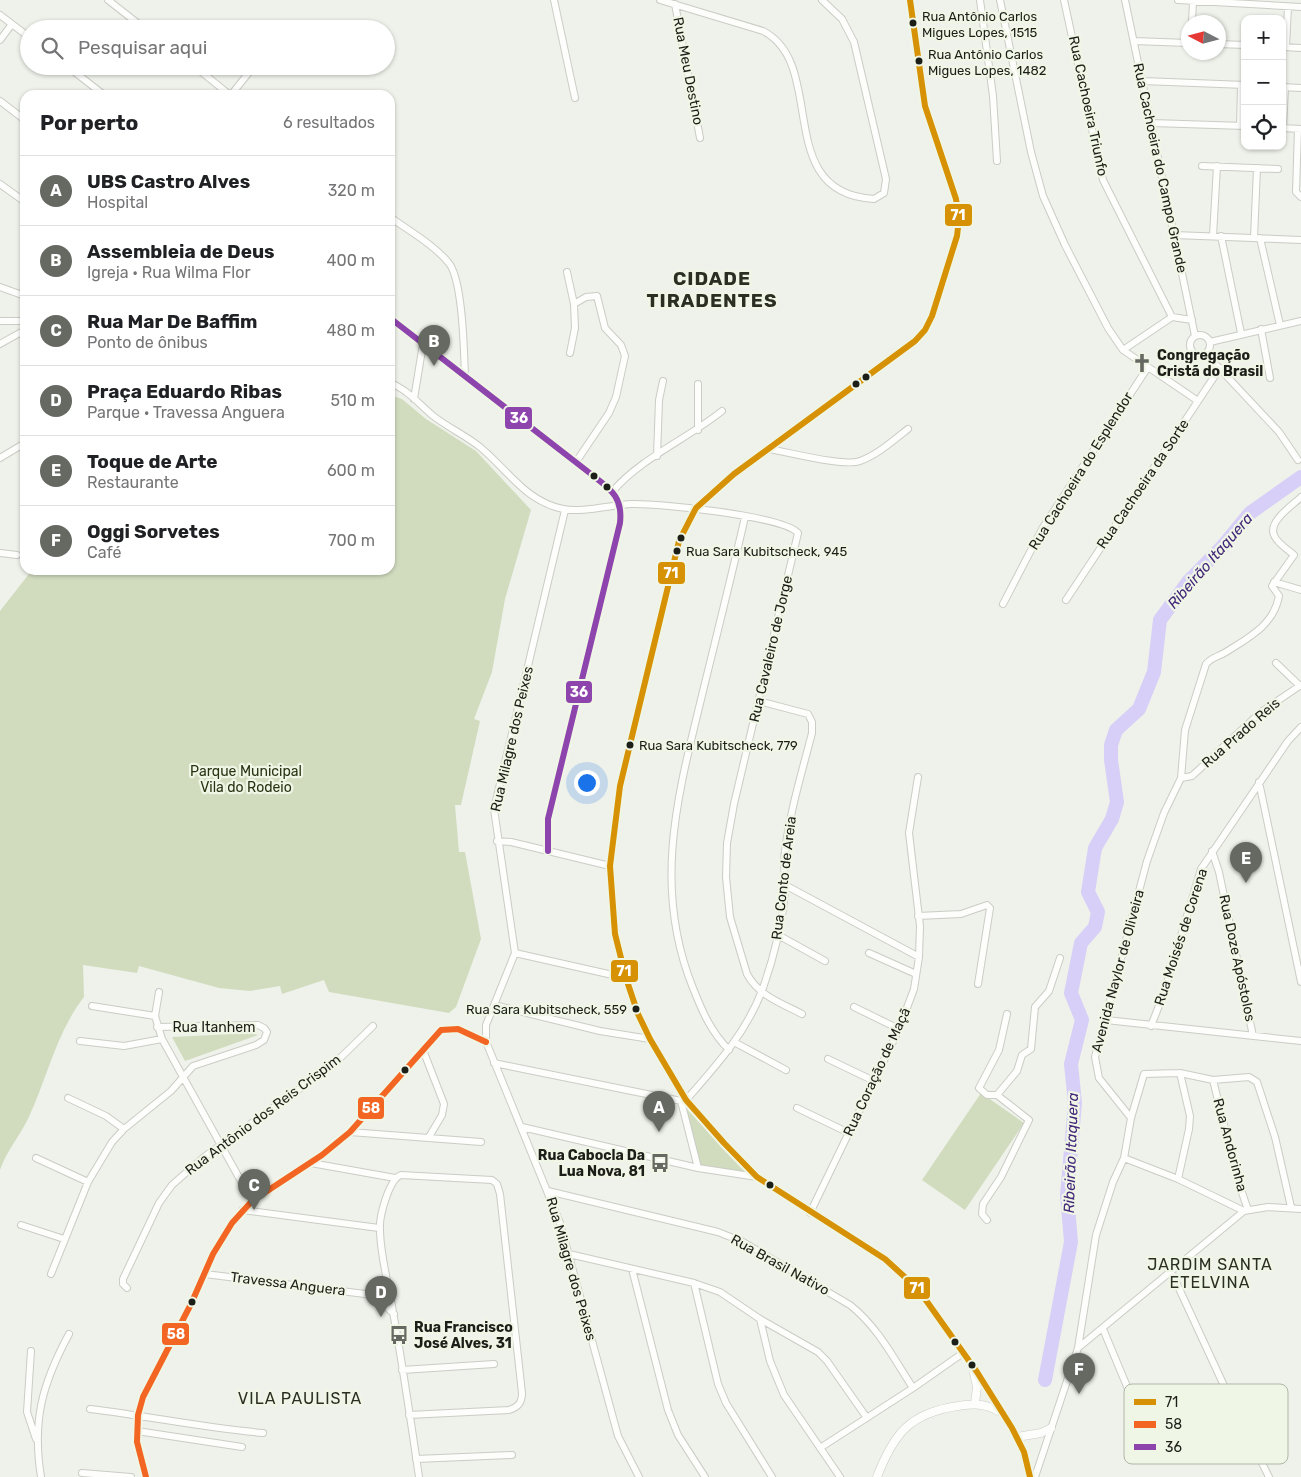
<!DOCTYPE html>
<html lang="pt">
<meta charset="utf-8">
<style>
body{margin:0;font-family:Rubik,sans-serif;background:#f6f6f6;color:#202124}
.controls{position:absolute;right:15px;top:15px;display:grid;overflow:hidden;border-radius:10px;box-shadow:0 1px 4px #0004}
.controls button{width:45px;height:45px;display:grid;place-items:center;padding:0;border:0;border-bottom:1px solid #e0e0e0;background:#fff;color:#202124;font:25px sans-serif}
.compass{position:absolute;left:1181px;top:15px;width:45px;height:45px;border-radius:50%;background:#fff;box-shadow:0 1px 4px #0004;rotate:276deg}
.you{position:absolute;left:586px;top:782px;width:18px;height:18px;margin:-12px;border:4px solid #fff;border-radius:50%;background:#1a73e8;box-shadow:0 0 0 8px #1a73e833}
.badge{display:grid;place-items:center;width:32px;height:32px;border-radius:50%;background:#666862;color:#fff;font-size:16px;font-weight:700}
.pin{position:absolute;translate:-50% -41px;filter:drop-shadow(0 1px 2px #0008)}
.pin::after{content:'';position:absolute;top:26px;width:18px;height:15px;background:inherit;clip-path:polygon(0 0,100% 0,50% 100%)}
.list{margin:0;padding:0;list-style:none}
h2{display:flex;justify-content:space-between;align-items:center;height:65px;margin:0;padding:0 20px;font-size:21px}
h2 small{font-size:16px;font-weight:400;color:#757577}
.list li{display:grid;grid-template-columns:32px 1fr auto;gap:15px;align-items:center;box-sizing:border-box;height:70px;padding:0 20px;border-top:1px solid #e0e0e0}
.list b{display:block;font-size:19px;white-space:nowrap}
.list p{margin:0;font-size:16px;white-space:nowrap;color:#757577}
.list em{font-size:16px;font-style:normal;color:#757577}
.icon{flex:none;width:28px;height:28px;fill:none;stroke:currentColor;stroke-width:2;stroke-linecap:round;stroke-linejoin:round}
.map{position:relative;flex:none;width:1301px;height:1477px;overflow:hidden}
.search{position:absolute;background:#fff;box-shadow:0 1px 4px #0004;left:20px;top:20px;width:375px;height:55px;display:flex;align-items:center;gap:12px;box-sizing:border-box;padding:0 18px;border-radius:28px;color:#757577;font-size:19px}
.panel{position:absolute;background:#fff;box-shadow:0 1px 4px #0004;left:20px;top:90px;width:375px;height:485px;border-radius:15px}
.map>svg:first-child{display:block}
.green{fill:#d1dcbf}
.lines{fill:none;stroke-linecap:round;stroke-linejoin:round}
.river{stroke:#d7cff7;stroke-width:14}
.minor-casing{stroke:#caccc5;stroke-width:8}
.tertiary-casing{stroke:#caccc5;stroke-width:9}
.minor{stroke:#fdfdfc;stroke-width:6}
.tertiary{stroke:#fdfdfc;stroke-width:8}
.bus-1-casing{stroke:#f0f6e6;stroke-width:10}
.bus-2-casing{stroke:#f0f6e6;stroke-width:10}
.bus-3-casing{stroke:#f0f6e6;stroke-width:10}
.bus-1{stroke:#d69204;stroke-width:6}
.bus-2{stroke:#f26522;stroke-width:6}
.bus-3{stroke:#8e44ad;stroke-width:6}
.bus-dot{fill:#1c1e18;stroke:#f0f6e6;stroke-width:2}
.labels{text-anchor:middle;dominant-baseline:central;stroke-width:4.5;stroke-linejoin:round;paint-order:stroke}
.bus-label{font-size:13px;fill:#1c1e18;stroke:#f0f6e6;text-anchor:start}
.street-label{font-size:14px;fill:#1c1e18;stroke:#f0f6e6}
.poi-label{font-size:14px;font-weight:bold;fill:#1c1e18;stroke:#f0f6e6;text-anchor:start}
.park-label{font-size:14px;fill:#283313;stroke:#f0f6e6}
.water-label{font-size:15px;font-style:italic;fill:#422679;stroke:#f0f6e6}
.quarter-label{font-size:16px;letter-spacing:1px;fill:#2b2f23;stroke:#f0f6e6}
.district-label{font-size:19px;font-weight:bold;letter-spacing:1px;fill:#2b2f23;stroke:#f0f6e6}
.key{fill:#f0f6e6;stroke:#b0b5a8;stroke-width:1}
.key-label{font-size:14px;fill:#1c1e18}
.line-badge{stroke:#f0f6e6;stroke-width:2}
.badge-label{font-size:14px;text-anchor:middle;font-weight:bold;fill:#fff}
</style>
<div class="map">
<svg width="1301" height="1477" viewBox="0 0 1301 1477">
<rect width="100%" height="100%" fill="#eff2ea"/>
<path class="green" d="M390 395 402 399 426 419 476 451 531 510 505 599 492 672 474 719 480 721 461 805H455L459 852H465L481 939 456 1007 449 1013 329 992 324 980 282 994 280 986 250 991 219 988 139 966 137 973 83 965 84 997C56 1033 47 1079 28 1119 19 1137 6 1152 0 1170V611L32 570H390Z
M252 1033 258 1035 185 1061 172 1037Z
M981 1093 1024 1123 965 1210 922 1180Z
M684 1106 746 1172 701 1165Z"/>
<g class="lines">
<path class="river" d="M1045 1380 1071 1242 1067 1195 1075 1103 1071 1064 1082 1020 1071 993 1081 943 1095 927 1098 912 1088 892 1095 848 1112 819 1117 802 1111 760V745L1116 730 1139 709 1154 672 1160 620 1188 582 1223 546 1250 513 1301 477"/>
<g class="minor-casing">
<path id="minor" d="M108 0 145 29
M554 0 575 98
M660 0 763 31C829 65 771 193 874 199L884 193 886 179 854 42 842 19 822 0
M980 0 993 96 997 161
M1000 0 1031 152 1043 196 1065 245 1108 328 1123 350 1198 401
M1064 0 1103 180 1172 317
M1125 0 1195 336
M1178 0 1301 7
M675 4 700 138
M0 15 29 37
M1192 22 1193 1
M0 40 12 24
M1134 41 1188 43
M1218 44 1245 45
M1283 47 1301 48
M1286 47 1288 7
M67 66 104 95
M194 66 230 95
M1143 81 1245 85
M1282 87 1301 88
M231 95 254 66
M0 101 25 120
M1152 123 1245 126
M1240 126 1241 85
M1282 128 1301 129
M1283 128 1285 87
M1298 129 1296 192 1301 197
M1202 166 1278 169
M0 184 25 202
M390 217C409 231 433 244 448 262 463 278 464 353 465 377
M1174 235 1301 240
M1213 236 1217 166
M1221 236 1241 333
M1254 238 1257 168
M1260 238 1280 325
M567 272 574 304
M0 287 25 296
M390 318 591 474C610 489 623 496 620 523L548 819V851
M0 321H25
M1261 329 1270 378
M1190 345a10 10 0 1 1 20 0a10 10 0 1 1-20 0Z
M1210 342 1301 321
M0 344 25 330
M1123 350 1172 317 1192 320
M570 353 575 328 574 304 586 297 597 296 605 328 621 345 625 356 616 397 609 413 576 462
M1206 354 1279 432 1298 460
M390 383C407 389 419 404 432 415 447 427 465 435 480 447 508 470 525 501 563 509 582 513 611 505 631 504 657 503 784 516 798 533L734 804 727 843 726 877 730 917 747 974C759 996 781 1003 802 1014
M414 399 423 344
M698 430V384
M768 449C789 452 843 467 860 461 877 455 894 440 908 429
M657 456 659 400 663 381
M0 458 25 443
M612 492C641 458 687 439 722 411
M565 510 494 809 515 953 486 1025V1042L489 1049 560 1223 618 1436 639 1477
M0 553 17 555
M1274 582 1301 590
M1066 600 1220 368
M1003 604 1042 529 1148 367
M1276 663 1300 686
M1181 778 1192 776 1261 712 1301 685
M1259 782 1301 982
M497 841 511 842 610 866
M1212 851 1219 872 1253 1036
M785 885 919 957
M918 916 961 914 987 905 990 908 978 984
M778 935 825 961
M515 953 626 978
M869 953 916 974
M159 992 155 1016 162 1039 252 1201
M494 1005 600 1031 650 1039
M92 1006 155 1016
M854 1007 899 1029
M1106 1020 1301 1041
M1151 1026 1164 993 1201 869 1288 741 1301 727
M80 1041 124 1046 162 1039
M734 1042 786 1070
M423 1050 444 1104 442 1115 429 1137
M729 1050C711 1032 702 1011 693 988 651 884 679 791 704 687 718 630 732 574 745 517
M828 1059 874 1081
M494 1063 681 1101 686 1100C716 1066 747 1032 763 988 773 960 785 915 785 885 785 874 783 862 785 851 790 811 802 772 812 733V722L808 714 759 701
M1213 1080 1237 1178 1248 1210
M997 1095H987L979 1088 999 1050 1007 1014
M68 1098 106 1116 124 1129
M681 1101 698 1168
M797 1108 849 1133
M1131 1118 1099 1078 1095 1057 1147 861 1164 813 1181 778 1185 730 1206 664C1212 657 1218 657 1226 652 1248 638 1274 625 1279 596L1272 586 1294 555C1288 550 1276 542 1274 535 1268 521 1293 505 1301 497
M522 1127 698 1168 757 1177
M350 1132 481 1142
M36 1158 88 1182
M1124 1158 1178 1179 1244 1211
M311 1163 395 1178
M1178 1179 1189 1129 1190 1116 1180 1073
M548 1191 718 1232 743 1242 850 1305C878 1327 894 1359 913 1388
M242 1210 379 1228
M810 1213 899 1029 914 989 919 957 920 926 909 833 918 777
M987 1220 982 1214 983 1204 1001 1177 1029 1120 997 1095 1017 1071 1022 1055 1031 1049 1035 1007 1049 991 1060 958
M21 1225 64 1239
M569 1254 694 1283 720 1292 760 1319 818 1352 827 1361 867 1418
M632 1269 668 1410 678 1435 705 1477
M1170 1269 1232 1403 1269 1477
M51 1274 88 1182 112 1142 124 1129 171 1091 193 1066 256 1045 264 1040 267 1032 264 1028 258 1025 157 1027
M205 1274 365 1294 377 1298 394 1314
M694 1283 718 1384 726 1403 772 1477
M127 1288 123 1284V1279L159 1203 172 1185 204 1157 333 1065 373 1026
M760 1319 770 1361 784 1395 840 1477
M1103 1329 1131 1396
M1078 1348 1244 1211 1268 1207 1301 1209
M31 1351 27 1412 36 1439
M402 1370 494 1364
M90 1409C148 1416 205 1428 263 1433
M409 1415 509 1410C518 1407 522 1403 522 1393L500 1194 497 1184 492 1180 401 1175C389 1179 379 1217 380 1229 380 1256 389 1285 393 1312 403 1367 411 1422 419 1477
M137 1431 242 1447
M820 1448 913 1388 963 1353
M416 1459 512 1455
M82 1473 131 1477
M41 1477C32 1421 42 1384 69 1334
M146 1477 137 1442 138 1415 143 1397 191 1304 213 1254 232 1223 252 1201 322 1155 350 1132 441 1030 458 1029 486 1042
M1035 1477 1078 1348 1096 1235 1113 1182 1124 1158 1131 1118 1144 1074 1180 1073 1213 1080 1249 1077 1257 1082 1275 1137 1291 1207"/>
</g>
<g class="tertiary-casing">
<path id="tertiary" d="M910 0 925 106 956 199 959 219 957 236 932 316 925 330 915 341 734 474 696 508 679 541 620 786 610 866 615 934 626 978 638 1014 650 1039 686 1100 724 1143 757 1177 885 1259 918 1289 977 1372 1012 1428 1024 1452 1030 1477
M974 1373 977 1387 975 1403
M1017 1437 1041 1433 1051 1428
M877 1477C894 1433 910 1413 958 1406 973 1404 985 1403 998 1411"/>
</g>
<use href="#minor" class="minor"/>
<use href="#tertiary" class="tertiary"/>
<g class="bus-1-casing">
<path id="bus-1" d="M910 0 925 106 956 199 959 219 957 236 932 316 925 330 915 341 734 474 696 508 679 541 620 786 610 866 615 934 626 978 638 1014 650 1039 686 1100 724 1143 757 1177 885 1259 918 1289 977 1372 1012 1428 1024 1452 1030 1477"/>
</g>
<g class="bus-2-casing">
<path id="bus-2" d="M146 1477 137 1442 138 1415 143 1397 191 1304 213 1254 232 1223 252 1201 322 1155 350 1132 441 1030 458 1029 486 1042"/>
</g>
<g class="bus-3-casing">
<path id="bus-3" d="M390 318 591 474C610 489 623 496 620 523L548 819V851"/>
</g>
<use href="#bus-1" class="bus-1"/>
<use href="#bus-2" class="bus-2"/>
<use href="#bus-3" class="bus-3"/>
</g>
<defs>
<g id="church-bare" transform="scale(1.5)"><path d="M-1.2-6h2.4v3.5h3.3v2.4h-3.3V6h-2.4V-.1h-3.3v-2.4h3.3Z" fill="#666862" stroke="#f0f6e6" stroke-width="2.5" paint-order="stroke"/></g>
<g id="bus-bare" transform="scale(1.5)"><path d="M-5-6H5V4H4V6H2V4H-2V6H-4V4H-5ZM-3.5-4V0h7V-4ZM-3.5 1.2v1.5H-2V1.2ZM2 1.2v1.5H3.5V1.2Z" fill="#666862" stroke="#f0f6e6" stroke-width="2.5" paint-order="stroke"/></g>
</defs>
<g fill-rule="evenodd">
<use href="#church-bare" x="1142" y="363"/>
<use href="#bus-bare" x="660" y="1163"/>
<use href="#bus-bare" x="399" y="1335"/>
</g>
<g class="bus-dot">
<circle cx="913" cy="23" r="4.5"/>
<circle cx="919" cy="61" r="4.5"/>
<circle cx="866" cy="377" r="4.5"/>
<circle cx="856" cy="384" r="4.5"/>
<circle cx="594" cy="476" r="4.5"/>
<circle cx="607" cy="487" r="4.5"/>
<circle cx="681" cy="538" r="4.5"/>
<circle cx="677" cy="551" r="4.5"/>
<circle cx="630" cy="745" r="4.5"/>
<circle cx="636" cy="1009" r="4.5"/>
<circle cx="405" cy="1070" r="4.5"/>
<circle cx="770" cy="1185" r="4.5"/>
<circle cx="192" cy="1302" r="4.5"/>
<circle cx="955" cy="1342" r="4.5"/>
<circle cx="972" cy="1365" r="4.5"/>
</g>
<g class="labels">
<g class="bus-label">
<text x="922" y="16">Rua Antônio Carlos<tspan x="922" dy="16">Migues Lopes, 1515</tspan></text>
<text x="928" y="54">Rua Antônio Carlos<tspan x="928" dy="16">Migues Lopes, 1482</tspan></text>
<text x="686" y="551">Rua Sara Kubitscheck, 945</text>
<text x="639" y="745">Rua Sara Kubitscheck, 779</text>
<text x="627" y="1009" text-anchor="end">Rua Sara Kubitscheck, 559</text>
</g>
<g class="street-label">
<text transform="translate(688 71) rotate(79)">Rua Meu Destino</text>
<text transform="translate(1088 106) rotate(78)">Rua Cachoeira Triunfo</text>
<text transform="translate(1160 168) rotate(78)">Rua Cachoeira do Campo Grande</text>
<text transform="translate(1081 471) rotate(-58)">Rua Cachoeira do Esplendor</text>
<text transform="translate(1143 484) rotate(-56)">Rua Cachoeira da Sorte</text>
<text transform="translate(771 649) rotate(-77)">Rua Cavaleiro de Jorge</text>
<text transform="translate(1241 733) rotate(-41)">Rua Prado Reis</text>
<text transform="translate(512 739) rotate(-77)">Rua Milagre dos Peixes</text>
<text transform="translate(784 878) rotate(-83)">Rua Conto de Areia</text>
<text transform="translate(1181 937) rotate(-72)">Rua Moisés de Corena</text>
<text transform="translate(1237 958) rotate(78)">Rua Doze Apóstolos</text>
<text transform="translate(1118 971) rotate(-75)">Avenida Naylor de Oliveira</text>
<text x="214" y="1027">Rua Itanhem</text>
<text transform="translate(877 1072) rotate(-65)">Rua Coração de Maçã</text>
<text transform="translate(263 1115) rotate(-37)">Rua Antônio dos Reis Crispim</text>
<text transform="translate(1230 1145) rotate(75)">Rua Andorinha</text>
<text transform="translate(780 1265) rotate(29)">Rua Brasil Nativo</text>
<text transform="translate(571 1269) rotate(74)">Rua Milagre dos Peixes</text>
<text transform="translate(288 1284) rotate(7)">Travessa Anguera</text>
</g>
<g class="poi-label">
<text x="1157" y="355">Congregação<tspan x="1157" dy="16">Cristã do Brasil</tspan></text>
<text x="645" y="1155" text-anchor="end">Rua Cabocla Da<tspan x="645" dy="16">Lua Nova, 81</tspan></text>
<text x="414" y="1327">Rua Francisco<tspan x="414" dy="16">José Alves, 31</tspan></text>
</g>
<g class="park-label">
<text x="246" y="771">Parque Municipal<tspan x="246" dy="16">Vila do Rodeio</tspan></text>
</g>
<g class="water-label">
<text transform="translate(1210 561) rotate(-49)">Ribeirão Itaquera</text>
<text transform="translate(1071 1153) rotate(-88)">Ribeirão Itaquera</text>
</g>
<g class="quarter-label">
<text x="1210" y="1264">JARDIM SANTA<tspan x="1210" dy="18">ETELVINA</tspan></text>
<text x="300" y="1398">VILA PAULISTA</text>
</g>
<g class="district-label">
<text x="712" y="278">CIDADE<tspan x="712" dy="22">TIRADENTES</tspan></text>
</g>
</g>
<rect x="1124" y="1384" width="164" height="80" rx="8" class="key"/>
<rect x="1134" y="1399" width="22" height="6" fill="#d69204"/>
<rect x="1134" y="1421" width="22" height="7" fill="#f26522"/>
<rect x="1134" y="1444" width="22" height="6" fill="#8e44ad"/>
<g class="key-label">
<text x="1165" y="1407">71</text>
<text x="1165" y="1429">58</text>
<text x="1165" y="1452">36</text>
</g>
<g class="line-badge">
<rect x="944" y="203" width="29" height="24" rx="5" fill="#d69204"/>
<rect x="504" y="406" width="29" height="24" rx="5" fill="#8e44ad"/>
<rect x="657" y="561" width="29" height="24" rx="5" fill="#d69204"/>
<rect x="565" y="680" width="28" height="24" rx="5" fill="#8e44ad"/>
<rect x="610" y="959" width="29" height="24" rx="5" fill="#d69204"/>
<rect x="357" y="1096" width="28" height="24" rx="5" fill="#f26522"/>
<rect x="903" y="1276" width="28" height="24" rx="5" fill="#d69204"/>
<rect x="161" y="1322" width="29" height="24" rx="5" fill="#f26522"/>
</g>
<g class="badge-label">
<text x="958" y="220">71</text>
<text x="519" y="423">36</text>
<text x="671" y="578">71</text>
<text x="579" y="697">36</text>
<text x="624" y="976">71</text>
<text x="371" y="1113">58</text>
<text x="917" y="1293">71</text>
<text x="176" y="1339">58</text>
</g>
</svg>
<div class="controls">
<button>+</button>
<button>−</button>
<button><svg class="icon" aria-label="locate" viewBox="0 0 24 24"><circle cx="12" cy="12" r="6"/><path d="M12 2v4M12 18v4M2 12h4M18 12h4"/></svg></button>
</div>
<svg class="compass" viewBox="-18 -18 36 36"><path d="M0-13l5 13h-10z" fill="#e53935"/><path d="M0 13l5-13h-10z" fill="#757577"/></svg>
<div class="you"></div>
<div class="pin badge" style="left:659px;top:1132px">A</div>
<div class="pin badge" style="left:434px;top:366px">B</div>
<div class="pin badge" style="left:254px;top:1210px">C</div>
<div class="pin badge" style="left:381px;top:1317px">D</div>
<div class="pin badge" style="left:1246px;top:883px">E</div>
<div class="pin badge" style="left:1079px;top:1394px">F</div>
<div class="search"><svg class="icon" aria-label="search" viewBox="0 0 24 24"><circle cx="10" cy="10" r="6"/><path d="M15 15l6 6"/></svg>Pesquisar aqui</div>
<section class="panel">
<h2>Por perto<small>6 resultados</small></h2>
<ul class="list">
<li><span class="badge">A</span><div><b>UBS Castro Alves</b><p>Hospital</p></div><em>320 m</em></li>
<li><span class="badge">B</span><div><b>Assembleia de Deus</b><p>Igreja · Rua Wilma Flor</p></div><em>400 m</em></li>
<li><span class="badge">C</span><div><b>Rua Mar De Baffim</b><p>Ponto de ônibus</p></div><em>480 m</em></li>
<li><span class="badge">D</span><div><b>Praça Eduardo Ribas</b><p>Parque · Travessa Anguera</p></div><em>510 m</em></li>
<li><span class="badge">E</span><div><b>Toque de Arte</b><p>Restaurante</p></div><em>600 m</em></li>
<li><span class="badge">F</span><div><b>Oggi Sorvetes</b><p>Café</p></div><em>700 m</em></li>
</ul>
</section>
</div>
